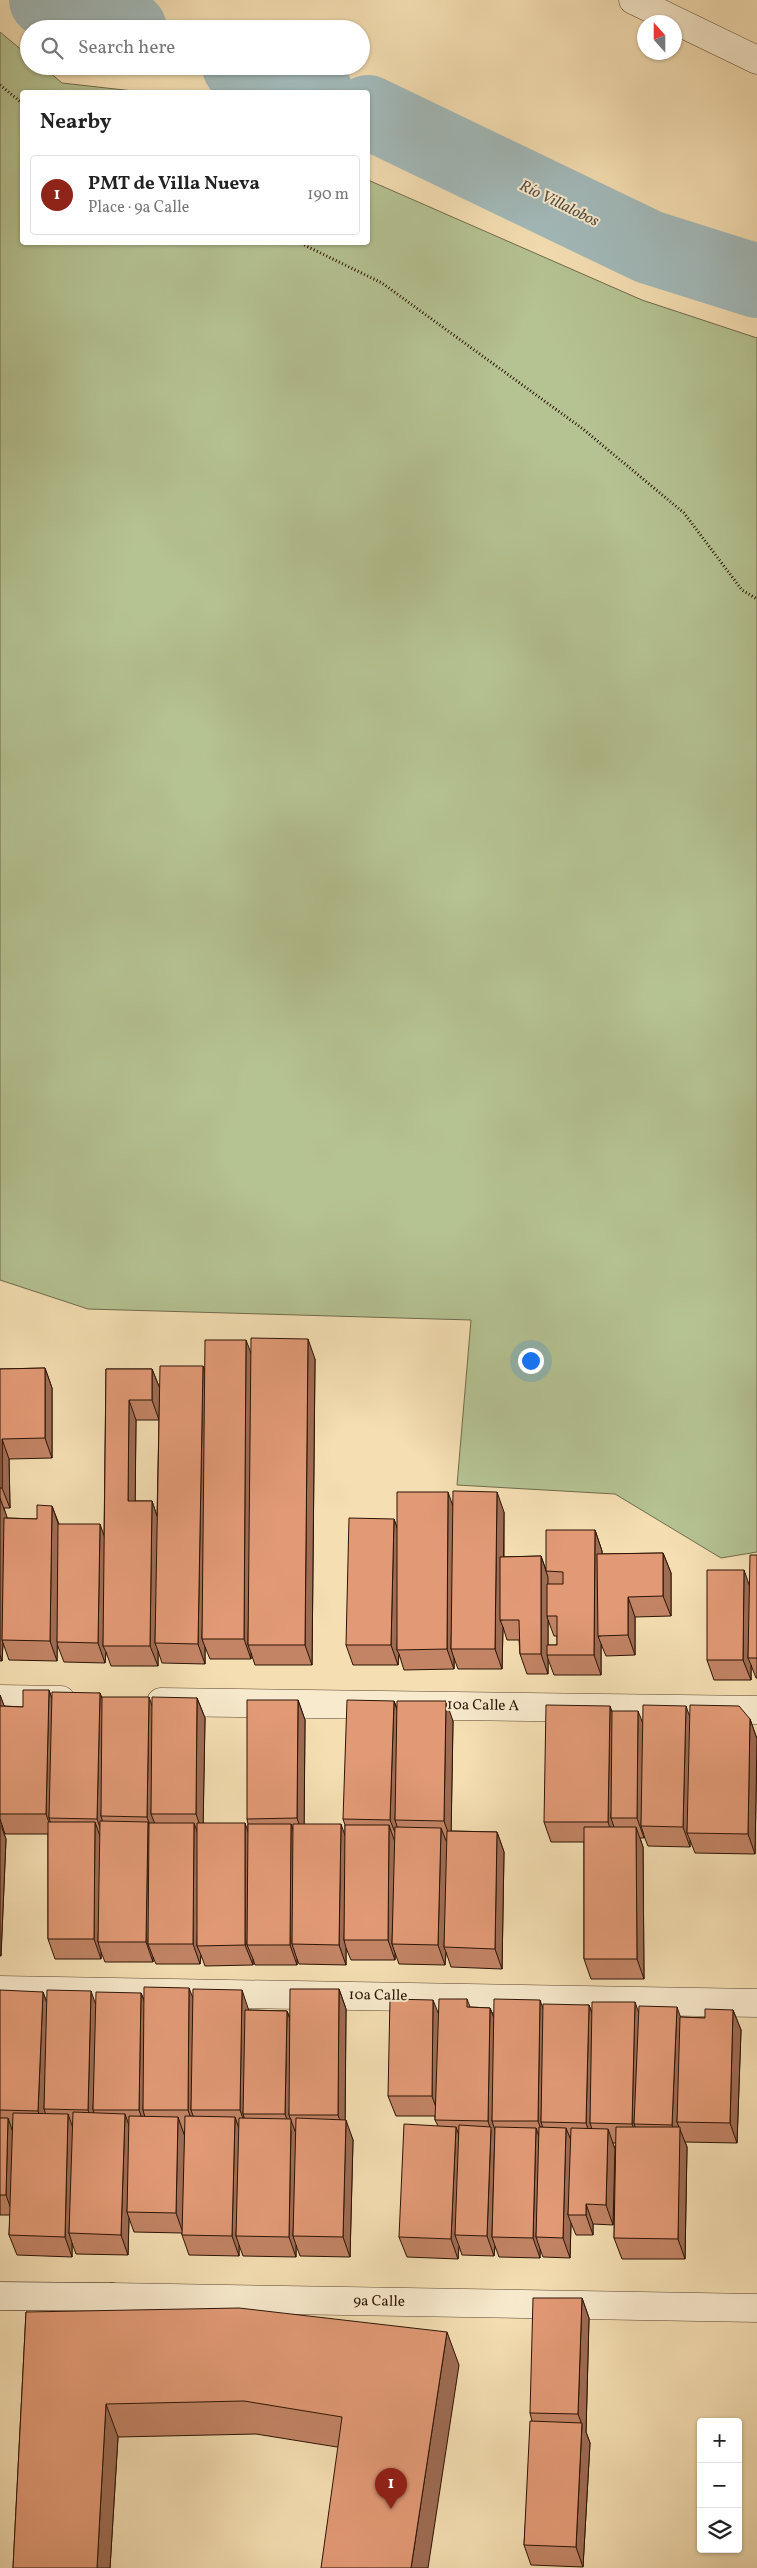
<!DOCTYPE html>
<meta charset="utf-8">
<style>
body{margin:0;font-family:Vollkorn,serif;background:#f6f6f6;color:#222}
.controls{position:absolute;right:15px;bottom:15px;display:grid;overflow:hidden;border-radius:5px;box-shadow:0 1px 4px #0004}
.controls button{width:45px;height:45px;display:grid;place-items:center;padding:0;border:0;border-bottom:1px solid #e0e0e0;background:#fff;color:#222;font:25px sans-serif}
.compass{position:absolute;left:637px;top:15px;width:45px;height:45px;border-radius:50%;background:#fff;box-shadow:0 1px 4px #0004;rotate:339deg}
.you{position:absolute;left:530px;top:1360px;width:18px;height:18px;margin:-12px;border:4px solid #fff;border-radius:50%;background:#1a73e8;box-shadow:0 0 0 8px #1a73e833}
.badge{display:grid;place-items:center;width:32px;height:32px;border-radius:50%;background:#8f2418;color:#fff;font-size:16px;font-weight:700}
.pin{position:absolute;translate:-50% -41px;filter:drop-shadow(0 1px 2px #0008)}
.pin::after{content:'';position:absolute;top:26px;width:18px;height:15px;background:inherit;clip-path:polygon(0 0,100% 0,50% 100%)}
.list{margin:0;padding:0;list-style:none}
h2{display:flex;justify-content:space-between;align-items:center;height:65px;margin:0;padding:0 20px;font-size:21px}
h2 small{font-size:16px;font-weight:400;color:#767676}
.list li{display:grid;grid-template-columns:32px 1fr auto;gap:15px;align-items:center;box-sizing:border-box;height:80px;margin:0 10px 10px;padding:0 10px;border:1px solid #e0e0e0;border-radius:5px}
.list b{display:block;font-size:19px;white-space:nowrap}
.list p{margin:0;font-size:16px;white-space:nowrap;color:#767676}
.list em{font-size:16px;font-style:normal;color:#767676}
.icon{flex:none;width:28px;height:28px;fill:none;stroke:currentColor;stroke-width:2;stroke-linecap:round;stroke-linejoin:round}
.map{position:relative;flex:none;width:757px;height:2568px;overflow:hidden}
.search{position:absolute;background:#fff;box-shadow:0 1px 4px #0004;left:20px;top:20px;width:350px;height:55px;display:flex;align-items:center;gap:12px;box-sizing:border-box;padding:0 18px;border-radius:28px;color:#767676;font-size:19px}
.panel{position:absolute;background:#fff;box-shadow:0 1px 4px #0004;left:20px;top:90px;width:350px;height:155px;border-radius:5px}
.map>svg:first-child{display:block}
.green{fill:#b5c292;stroke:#706a4c}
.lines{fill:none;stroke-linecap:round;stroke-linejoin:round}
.river{stroke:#a2b9b9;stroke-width:74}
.street-casing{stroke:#5d4630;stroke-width:29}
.secondary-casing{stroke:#2b1305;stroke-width:29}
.path{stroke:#2b1305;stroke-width:3;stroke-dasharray:1 2.5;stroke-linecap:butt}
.street{stroke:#f8eacd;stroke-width:28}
.secondary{stroke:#f8eacd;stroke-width:28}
.wall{fill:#c28465;stroke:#2b1305;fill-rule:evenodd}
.shaded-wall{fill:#9e6c53;stroke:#2b1305}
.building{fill:#e29a76;stroke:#2b1305}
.labels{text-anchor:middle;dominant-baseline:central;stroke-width:4;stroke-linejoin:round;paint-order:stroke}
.street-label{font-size:15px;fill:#2b1305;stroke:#f8eacd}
.water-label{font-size:16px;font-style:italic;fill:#554d44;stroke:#f8eacd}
</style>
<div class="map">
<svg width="757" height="2568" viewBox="0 0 757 2568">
<rect width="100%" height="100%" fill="#f4deb2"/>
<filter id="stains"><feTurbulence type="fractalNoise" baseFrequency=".004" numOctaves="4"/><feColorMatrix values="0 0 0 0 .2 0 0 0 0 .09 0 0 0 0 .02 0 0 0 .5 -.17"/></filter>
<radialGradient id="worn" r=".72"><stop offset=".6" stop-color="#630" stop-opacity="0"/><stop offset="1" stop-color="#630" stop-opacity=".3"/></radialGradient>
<path class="green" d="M0 32 29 56V66H42L62 83 142 92H22V242H368V180L642 300 757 338V1552L721 1558 615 1494 457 1485 471 1320 88 1309 0 1280Z"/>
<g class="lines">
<path class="river" d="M46 0 130 29
M239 66 316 92
M368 112 649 247 757 281"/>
<g class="street-casing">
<path id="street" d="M633 0 757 60
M0 1699 61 1700
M161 1702 757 1710
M0 1990 757 2003
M112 2297 757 2308"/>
</g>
<g class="secondary-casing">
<path id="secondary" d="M0 2296 112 2297"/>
</g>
<path class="path" d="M0 85 22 103
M298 242 382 283 583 429 684 513 742 590 757 599"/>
<use href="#street" class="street"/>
<use href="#secondary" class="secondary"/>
</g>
<path class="wall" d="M251 1353 315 1359 312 1665H255L251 1653V1659H210L205 1647V1664L162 1663 158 1651V1666H111L106 1652 105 1663 64 1662 57 1644V1661L9 1660 3 1643 2 1661H0V1369L45 1368 52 1388V1458L9 1459 10 1508H4L7 1518 37 1519 52 1506 59 1524 104 1538 106 1369H152L160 1389ZM136 1420H159L157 1516 152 1501H135Z
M452 1504 504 1512V1557L541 1556 546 1570 595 1530 602 1551V1554L663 1553 671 1573V1616L635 1617V1655L606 1656 601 1644V1675H554L548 1659V1674H527L520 1654 519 1640H507L503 1627 502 1669H458L454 1658V1669L404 1670 399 1654 398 1665H353L346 1645 394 1519 397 1529ZM548 1620 554 1636H557V1645H548Z
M757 1555V1678H756L751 1665V1680H714L707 1660 749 1586Z
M49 1690 52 1699 100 1693 102 1699 152 1707 197 1698 205 1718 203 1823 248 1831V1824L247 1819 298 1700 305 1720 304 1824 345 1834V1825L343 1819 394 1701 397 1708 453 1721 451 1831 497 1832 504 1852 502 1969 451 1967 446 1952 445 1965 399 1964 395 1953V1960H351L346 1948V1965L299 1964 297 1959V1965H255L253 1959V1965L205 1966 201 1955 200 1964H156L153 1957V1962H105L101 1952V1959H55L48 1939V1834H5L2 1825V1828L6 1839 1 1956H0V1695L4 1706 23 1707Z
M610 1706 612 1713 643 1723 690 1718 750 1719 757 1739 755 1854 695 1853 690 1840V1847L648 1846 644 1836V1838H640L643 1847 644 1979H591L584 1959V1842H551L544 1822Z
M339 1989 346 2009 345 2120 353 2140 350 2257 300 2256 296 2245V2257L243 2256 239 2245V2256L189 2255 182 2235V2233L134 2232 129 2218 128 2255 76 2254 72 2243V2257L17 2255 9 2235 10 2215H0V1999L43 1992 47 2003 96 2005 141 1993 144 2000 193 1999 249 2010 287 2011 290 2018Z
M467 1999 470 2007 490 2008 494 2017 543 2008 589 2005 592 2013 639 2015 681 2017 705 2018 733 2010 741 2030 737 2143 685 2142 687 2147 685 2259H622L614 2238 616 2143H613L615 2149 613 2225 593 2224V2235H576L571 2223 570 2258 543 2257 540 2249V2258L499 2257 495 2246 494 2256 462 2255 459 2246 458 2259 407 2257 399 2237 438 2126 435 2120V2116H396L388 2096 438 2013Z
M582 2298 589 2318 586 2432 590 2443 583 2567 531 2565 524 2545 532 2421 530 2413Z
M26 2312 459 2365 337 2447 256 2434 118 2437 110 2568H13Z"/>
<path class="shaded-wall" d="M308 1339 315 1359 312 1665 305 1645Z
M246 1340 254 1361 248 1645 251 1653V1659L244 1639Z
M203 1366 210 1386 202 1639 205 1647V1664L198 1644Z
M45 1368 52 1388V1458L45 1438Z
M152 1369 160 1389 159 1420 152 1400Z
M129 1400 136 1420 135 1521 128 1501Z
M2 1439 9 1459 10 1508 2 1488Z
M448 1492 455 1512 451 1649 454 1658V1669L447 1649Z
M497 1492 504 1512 503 1620H500L503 1627 502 1669 495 1649Z
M0 1498 7 1517 3 1640H2L3 1643 2 1661 0 1655Z
M152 1501 159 1522 155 1643 158 1651V1666L150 1646Z
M52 1506 59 1526 57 1661 50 1641Z
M394 1519 401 1539 397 1650 399 1654 398 1665 391 1645Z
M100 1524 107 1544 103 1646 106 1652 105 1663 98 1643Z
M595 1530 602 1551 601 1636H598L601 1644V1675L594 1655Z
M663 1553 671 1573V1616L663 1596Z
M541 1556 548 1577V1616H547L548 1620V1655H547L548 1659V1674L541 1654Z
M744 1570 751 1590 748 1658 751 1665V1680L743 1660Z
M628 1597 635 1617V1655L628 1635Z
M49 1690 56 1711 49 1818 53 1830V1834L46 1814Z
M100 1693 108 1713 101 1816 104 1826V1839L97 1819Z
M0 1695 7 1713 0 1814Z
M149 1697 156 1717 151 1814 155 1824 154 1837 147 1817Z
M197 1698 205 1718 203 1834 196 1814Z
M298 1700 305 1720 304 1839 297 1818Z
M394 1701 401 1721 395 1820 398 1829V1840L390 1820Z
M446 1701 453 1721 451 1841 444 1821Z
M610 1706 617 1726 611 1818 615 1830V1843L608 1822Z
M686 1706 693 1726 687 1833 690 1840V1847L683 1827Z
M638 1711 646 1731 641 1826 644 1835V1838L637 1818Z
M750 1719 757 1739 755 1854 748 1834Z
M0 1819 2 1825V1828L6 1839 1 1956 0 1955Z
M95 1822 102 1842 98 1942 101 1952V1959L94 1939Z
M148 1822 155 1842 148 1944 153 1957V1962L146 1942Z
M194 1823 201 1843 197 1946 201 1955 200 1964 193 1944Z
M245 1823 252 1843 247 1945 253 1959V1965L245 1945Z
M291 1824 298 1844 292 1944 297 1959V1965L290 1945Z
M341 1824 348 1844 344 1940 346 1948V1965L339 1945Z
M389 1825 396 1845 392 1944 395 1953V1960L388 1940Z
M636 1827 643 1847 644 1979 637 1959Z
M441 1828 449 1848 444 1947 446 1952 445 1965 438 1945Z
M497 1832 504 1852 502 1969 495 1949Z
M189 1988 197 2008 191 2110 195 2121V2130L188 2110Z
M339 1989 346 2009 345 2135 338 2115Z
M242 1990 249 2011 243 2114 247 2125V2130L240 2110Z
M91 1991 98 2011 93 2110 95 2115V2130L88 2110Z
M43 1992 50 2012 44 2109 46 2115V2131L38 2111Z
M141 1993 149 2013 143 2110 146 2121V2130L139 2110Z
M433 2000 441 2020 439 2116 432 2096Z
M540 2000 547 2020 541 2122 545 2134V2141L538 2121Z
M635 2002 642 2022 634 2124 640 2138V2144L632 2124Z
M589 2005 596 2025 590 2123 593 2132V2143L586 2123Z
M677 2007 684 2027 677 2122 687 2147 685 2259 678 2239 679 2145 672 2125Z
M490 2008 498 2028 492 2121 495 2130 492 2237 495 2246 494 2256 487 2236 491 2131 488 2121Z
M733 2010 741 2030 737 2143 730 2123Z
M287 2011 294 2031 289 2115 298 2139 293 2236 296 2245V2257L289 2237 291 2131 285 2114Z
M68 2114 75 2134 69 2233 72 2243V2257L65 2237Z
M125 2114 132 2134 127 2212 129 2218 128 2255 121 2235Z
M178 2117 185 2137 183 2233 176 2213Z
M235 2117 242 2137 236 2236 239 2245V2256L232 2236Z
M8 2118 15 2138 13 2215 6 2195Z
M346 2120 353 2140 350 2257 343 2237Z
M456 2127 463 2147 455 2235 459 2246 458 2259 451 2239Z
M536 2128 543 2148 536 2237 540 2249V2258L533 2238Z
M566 2128 574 2148 568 2215 571 2223 570 2258 563 2238Z
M608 2129 615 2149 613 2225 606 2205Z
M586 2204 593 2224V2235L586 2215Z
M582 2298 589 2318 586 2432 590 2443 583 2567 576 2547 582 2425 578 2414Z
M447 2332 459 2365 428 2568H411Z
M106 2404 118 2437 110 2568H97Z"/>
<path class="building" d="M251 1338 308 1339 305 1645H248Z
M205 1340H246L244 1639H202Z
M160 1366H203L198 1644 155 1643Z
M45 1368V1438L2 1439V1488H0V1369Z
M106 1369H152V1400H129L128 1501H152L150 1646H103Z
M453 1491 497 1492 495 1649H451Z
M397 1492H448L447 1649 397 1650Z
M37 1505 52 1506 50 1641 2 1640 4 1518 37 1519Z
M349 1518 394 1519 391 1645H346Z
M58 1524H100L98 1643 57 1642Z
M546 1530H595L594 1655H547V1645H557V1616H547V1584H563V1572L546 1571Z
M663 1553V1596L628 1597V1635L598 1636 597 1554Z
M750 1555H757V1658H748Z
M541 1556V1654H520L519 1620H500V1557Z
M707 1570H744L743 1660H707Z
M23 1690H49L46 1814H0V1706L23 1707Z
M52 1692 100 1693 97 1819 49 1818Z
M102 1697H149L147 1817 101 1816Z
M152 1697 197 1698 196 1814H151Z
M247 1700H298L297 1818 247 1819Z
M347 1700 394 1701 390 1820 343 1819Z
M397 1701H446L444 1821 395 1820Z
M546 1705 610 1706 608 1822H544Z
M643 1705 686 1706 683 1827 641 1826Z
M690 1705 739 1706 750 1719 748 1834 687 1833Z
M612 1711H638L637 1818H611Z
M100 1821 148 1822 146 1942H98Z
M48 1822H95L94 1939H48Z
M149 1823H194L193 1944H148Z
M197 1823H245V1945L197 1946Z
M248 1824H291L290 1945H247Z
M293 1824H341L339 1945 292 1944Z
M345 1825H389L388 1940H344Z
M395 1827 441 1828 438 1945 392 1944Z
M584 1827H636L637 1959H584Z
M447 1831 497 1832 495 1949 444 1947Z
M144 1987 189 1988 188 2110H143Z
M193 1989 242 1990 240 2110H191Z
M290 1989H339L338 2115H289Z
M0 1990 43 1992 38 2111 0 2110Z
M47 1990 91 1991 88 2110 44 2109Z
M96 1992 141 1993 139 2110H93Z
M390 1999 433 2000 432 2096H388Z
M439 1999H467V2007L490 2008 488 2121 435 2120Z
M494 1999 540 2000 538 2121H492Z
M592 2002H635L632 2124 590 2123Z
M543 2004 589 2005 586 2123 541 2122Z
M639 2006 677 2007 672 2125 634 2124Z
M705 2009 733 2010 730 2123 677 2122 680 2017 705 2018Z
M245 2010 287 2011 285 2114H243Z
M73 2112 125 2114 121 2235 69 2233Z
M13 2113 68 2114 65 2237 9 2235Z
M129 2116 178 2117 176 2213 127 2212Z
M185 2116 235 2117 232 2236 182 2235Z
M0 2118H8L6 2195H0Z
M239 2118 291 2119 289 2237 236 2236Z
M296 2118 346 2120 343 2237 293 2236Z
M404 2124 456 2127 451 2239 399 2237Z
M459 2125 491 2127 487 2236 455 2235Z
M495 2127 536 2128 533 2238 492 2237Z
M539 2127 566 2128 563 2238 536 2237Z
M616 2127H680L678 2239 614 2238Z
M571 2128 608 2129 606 2205 586 2204V2215H568Z
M533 2298H582L578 2414 530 2413Z
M239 2308 447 2332 411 2568H321L342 2417 244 2401 106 2404 97 2568H13L26 2312Z
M530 2421 582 2423 576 2547 524 2545Z"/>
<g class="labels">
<g class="street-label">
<text transform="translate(483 1706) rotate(1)">10a Calle A</text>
<text transform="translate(378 1996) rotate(1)">10a Calle</text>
<text transform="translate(379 2302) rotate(1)">9a Calle</text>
</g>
<g class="water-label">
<text transform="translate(559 204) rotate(26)">Río Villalobos</text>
</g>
</g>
<rect width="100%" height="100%" filter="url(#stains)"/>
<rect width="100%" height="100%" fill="url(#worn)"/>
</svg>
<div class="controls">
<button>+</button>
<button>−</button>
<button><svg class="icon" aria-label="layers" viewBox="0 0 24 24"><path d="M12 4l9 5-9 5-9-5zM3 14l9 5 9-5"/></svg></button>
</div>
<svg class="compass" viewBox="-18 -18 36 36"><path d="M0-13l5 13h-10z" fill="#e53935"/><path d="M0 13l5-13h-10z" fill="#767676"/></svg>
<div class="you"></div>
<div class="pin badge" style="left:391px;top:2509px">1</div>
<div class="search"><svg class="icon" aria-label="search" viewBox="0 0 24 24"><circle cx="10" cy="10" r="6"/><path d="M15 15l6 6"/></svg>Search here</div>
<section class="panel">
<h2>Nearby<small></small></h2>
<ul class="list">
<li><span class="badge">1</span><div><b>PMT de Villa Nueva</b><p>Place · 9a Calle</p></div><em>190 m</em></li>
</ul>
</section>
</div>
